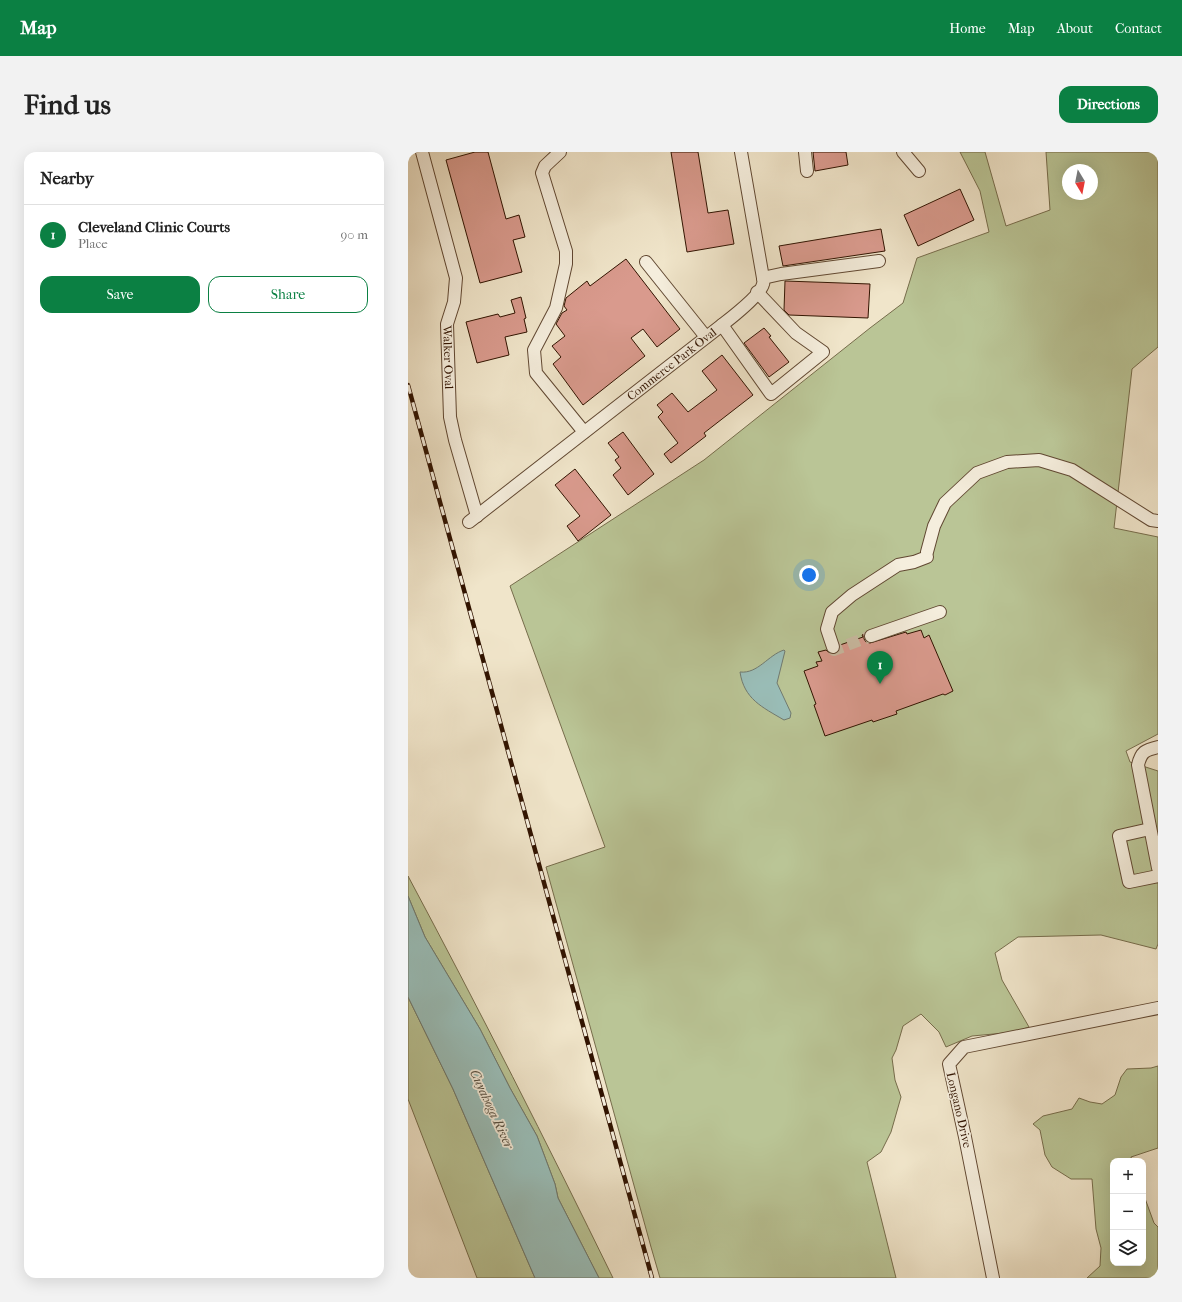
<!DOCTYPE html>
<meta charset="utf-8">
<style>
body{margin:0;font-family:"IM FELL French Canon",serif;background:#f2f2f2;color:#222}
.controls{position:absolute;right:12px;bottom:12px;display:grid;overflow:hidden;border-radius:8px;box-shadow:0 4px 16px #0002}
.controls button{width:36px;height:36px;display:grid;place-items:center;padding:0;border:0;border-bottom:1px solid #e0e0e0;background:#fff;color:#222;font:20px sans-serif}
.compass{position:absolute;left:654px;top:12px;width:36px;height:36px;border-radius:50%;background:#fff;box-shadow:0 4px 16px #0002;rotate:170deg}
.you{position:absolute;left:401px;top:423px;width:14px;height:14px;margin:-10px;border:3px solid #fff;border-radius:50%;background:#1a73e8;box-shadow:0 0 0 6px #1a73e833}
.badge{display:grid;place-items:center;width:26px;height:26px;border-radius:50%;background:#0b8043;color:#fff;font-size:13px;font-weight:700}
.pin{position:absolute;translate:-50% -33px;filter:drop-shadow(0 1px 2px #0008)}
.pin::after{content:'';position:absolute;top:21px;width:14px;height:12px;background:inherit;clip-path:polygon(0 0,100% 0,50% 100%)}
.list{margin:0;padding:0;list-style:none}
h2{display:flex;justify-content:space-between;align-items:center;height:52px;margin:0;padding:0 16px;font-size:17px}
h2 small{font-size:13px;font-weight:400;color:#767676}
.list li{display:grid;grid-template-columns:26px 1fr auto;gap:12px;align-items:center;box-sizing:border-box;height:60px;padding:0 16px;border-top:1px solid #e0e0e0}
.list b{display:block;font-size:15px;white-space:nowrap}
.list p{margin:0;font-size:13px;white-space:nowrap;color:#767676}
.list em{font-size:13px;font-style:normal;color:#767676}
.actions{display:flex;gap:8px;padding:12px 16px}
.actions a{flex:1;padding:9px 0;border:1px solid #0b8043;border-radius:12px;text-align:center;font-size:14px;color:#0b8043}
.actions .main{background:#0b8043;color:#fff}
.icon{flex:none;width:22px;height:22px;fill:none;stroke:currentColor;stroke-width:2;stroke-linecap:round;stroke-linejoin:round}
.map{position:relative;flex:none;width:750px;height:1126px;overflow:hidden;border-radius:12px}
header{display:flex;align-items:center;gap:24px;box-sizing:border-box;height:56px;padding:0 20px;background:#0b8043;color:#fff}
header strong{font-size:19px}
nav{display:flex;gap:22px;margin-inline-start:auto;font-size:14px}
.intro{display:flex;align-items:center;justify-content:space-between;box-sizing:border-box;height:96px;padding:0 24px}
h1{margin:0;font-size:28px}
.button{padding:10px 18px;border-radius:12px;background:#0b8043;color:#fff;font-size:14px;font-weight:700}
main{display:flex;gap:24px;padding:0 24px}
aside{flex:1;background:#fff;border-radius:12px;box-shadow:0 4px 16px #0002}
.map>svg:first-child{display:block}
.green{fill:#bac596;stroke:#766c4b;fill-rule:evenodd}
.water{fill:#9abfba;stroke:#707a70}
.building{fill:#d99a8d;stroke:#311300}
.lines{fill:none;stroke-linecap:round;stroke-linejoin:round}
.minor-tunnel{stroke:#cabba2;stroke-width:12;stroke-dasharray:12 6;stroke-linecap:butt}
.minor-casing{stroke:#614832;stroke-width:14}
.minor{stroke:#f5eedd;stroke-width:12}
.rail-casing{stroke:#311300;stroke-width:4.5}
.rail{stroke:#f5eedd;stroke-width:3;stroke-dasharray:9;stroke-linecap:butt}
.labels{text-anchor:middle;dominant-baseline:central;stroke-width:3.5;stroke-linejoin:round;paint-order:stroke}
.street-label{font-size:12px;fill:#311300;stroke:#f5eedd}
.water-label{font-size:13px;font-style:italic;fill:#564f41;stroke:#f5eedd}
</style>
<header>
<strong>Map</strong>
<nav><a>Home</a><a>Map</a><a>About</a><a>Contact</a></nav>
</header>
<div class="intro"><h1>Find us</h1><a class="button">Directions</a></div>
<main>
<aside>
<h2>Nearby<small></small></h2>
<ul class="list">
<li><span class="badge">1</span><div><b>Cleveland Clinic Courts</b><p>Place</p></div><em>90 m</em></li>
</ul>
<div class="actions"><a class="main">Save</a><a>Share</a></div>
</aside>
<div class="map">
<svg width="750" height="1126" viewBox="0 0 750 1126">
<rect width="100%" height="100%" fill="#f0e5ca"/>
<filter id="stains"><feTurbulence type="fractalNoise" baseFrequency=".005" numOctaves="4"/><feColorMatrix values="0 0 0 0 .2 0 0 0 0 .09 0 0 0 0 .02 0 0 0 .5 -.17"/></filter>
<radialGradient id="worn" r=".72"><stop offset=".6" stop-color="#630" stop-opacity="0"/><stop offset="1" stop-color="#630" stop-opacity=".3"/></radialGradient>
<path class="green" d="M552 0H577L598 74 642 58 638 0H750V195L724 217 706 376 750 385V582L718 599 722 610 750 619V792L748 797 693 783 610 785 587 801 594 828 621 875 607 880 564 884 538 895 531 880 513 862 495 874 488 898 484 906 487 928 493 945 483 980 473 1000 459 1010 488 1126H252L243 1095 138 715 197 695 102 434 296 308 462 176 495 151 509 106 581 80 572 39ZM660 18H684V42H660Z
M0 724C71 857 139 991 205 1126H191L150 1046 147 1032 129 984 102 936 72 877 17 785 0 744Z
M0 845 45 937 127 1126H69L0 947Z
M750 914V996L723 1005 724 1009H705V1111H735V1041L746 1071 750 1075V1126H679L692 1114 693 1096 688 1077 684 1027H663L644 1015 637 1003 632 978 625 972 635 964 664 957 671 946 682 950 694 952 707 943 713 925 719 917 743 916Z"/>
<path class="water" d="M376 498 377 499 369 531 383 561 382 566 376 568C354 555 336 547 332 520 350 522 360 503 376 498Z
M0 744 17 785 72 877 102 936 129 984 147 1032 150 1046 191 1126H127L45 937 0 845Z"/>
<path class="building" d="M67 0H80L98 67 111 63 117 85 105 88 114 120 72 131 38 8Z
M263 0H290L300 61 320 58 326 92 279 100Z
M405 0H438L440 13 407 19Z
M552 37 566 68 510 94 496 63Z
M473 77 477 99 375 114 371 94Z
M218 107 272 177 249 195 235 177 223 186 237 204 175 253 145 212 153 205 144 194 157 184 148 172 154 161 159 158 156 154 158 146 179 129 182 134Z
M377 129 462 132 460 166 381 163 376 158Z
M113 145 118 166 116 167 119 180 97 185 101 203 69 211 58 170 90 162 92 165 107 161 103 148Z
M356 176 363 184 361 185 381 210 361 225 336 191Z
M314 203 345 243 296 281 298 284 263 311 256 302 270 291 250 265 255 260 249 253 264 241 280 260 309 238 294 219Z
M215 280 246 322 220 343 205 323 213 316 207 308 211 305 200 291Z
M167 317 203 363 170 389 159 374 172 364 147 333Z
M513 478 516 486 521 483 545 539 537 543 535 542 488 559 489 562 465 570 464 568 417 584 406 553 408 552 396 519 410 514 408 510 414 509 410 500 418 498 423 502H428L432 497V493L455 485 454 483 456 482V487L458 490 462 491 498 480 499 482Z"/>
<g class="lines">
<path class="minor-tunnel" d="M425 495 426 498 463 484"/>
<g class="minor-casing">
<g id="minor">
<path id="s1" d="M14 0 48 126 46 150 39 172 42 265 47 288 69 364"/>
<path d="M152 0 137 14 134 21 158 99V112L148 156 126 198 128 221 176 280"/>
<path d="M397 0 399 19"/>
<path d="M495 0 511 19"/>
<path d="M238 110 298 185"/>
<path d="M355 126 373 122 471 109"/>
<path d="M314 173 363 242 415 200 388 181 349 140"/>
<path id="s2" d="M61 370 314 173C323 166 353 143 355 132 356 130 355 128 355 126L333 0"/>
<path d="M519 400 526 374 537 351 569 321 599 310 631 308 664 318 743 368 750 369"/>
<path d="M463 484 532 460"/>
<path d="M425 495 419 477 424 460 444 443 490 413 506 410 519 405"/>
<path d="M750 595C737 598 733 600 730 613L750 716"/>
<path d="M742 677 711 684 721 730 750 724"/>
<path d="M585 1126 557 985 541 912 556 895 750 856"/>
</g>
</g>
<use href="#minor" class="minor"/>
<g class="rail-casing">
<path id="rail" d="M0 233 244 1126"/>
</g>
<use href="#rail" class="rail"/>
</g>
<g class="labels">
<g class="street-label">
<text stroke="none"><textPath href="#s1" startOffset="211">Walker Oval</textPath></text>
<text stroke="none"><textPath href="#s2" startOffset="257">Commerce Park Oval</textPath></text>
<text transform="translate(551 958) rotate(77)">Longano Drive</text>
</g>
<g class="water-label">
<text transform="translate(84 957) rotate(65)">Cuyahoga River</text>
</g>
</g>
<rect width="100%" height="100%" filter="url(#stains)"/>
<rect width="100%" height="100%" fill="url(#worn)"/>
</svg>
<div class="controls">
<button>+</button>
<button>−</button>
<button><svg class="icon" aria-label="layers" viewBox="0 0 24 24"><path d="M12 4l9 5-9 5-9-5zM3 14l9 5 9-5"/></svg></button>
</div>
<svg class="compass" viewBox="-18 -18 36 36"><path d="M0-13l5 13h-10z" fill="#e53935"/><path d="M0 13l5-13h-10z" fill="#767676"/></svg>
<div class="you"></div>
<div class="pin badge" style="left:472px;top:532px">1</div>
</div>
</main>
